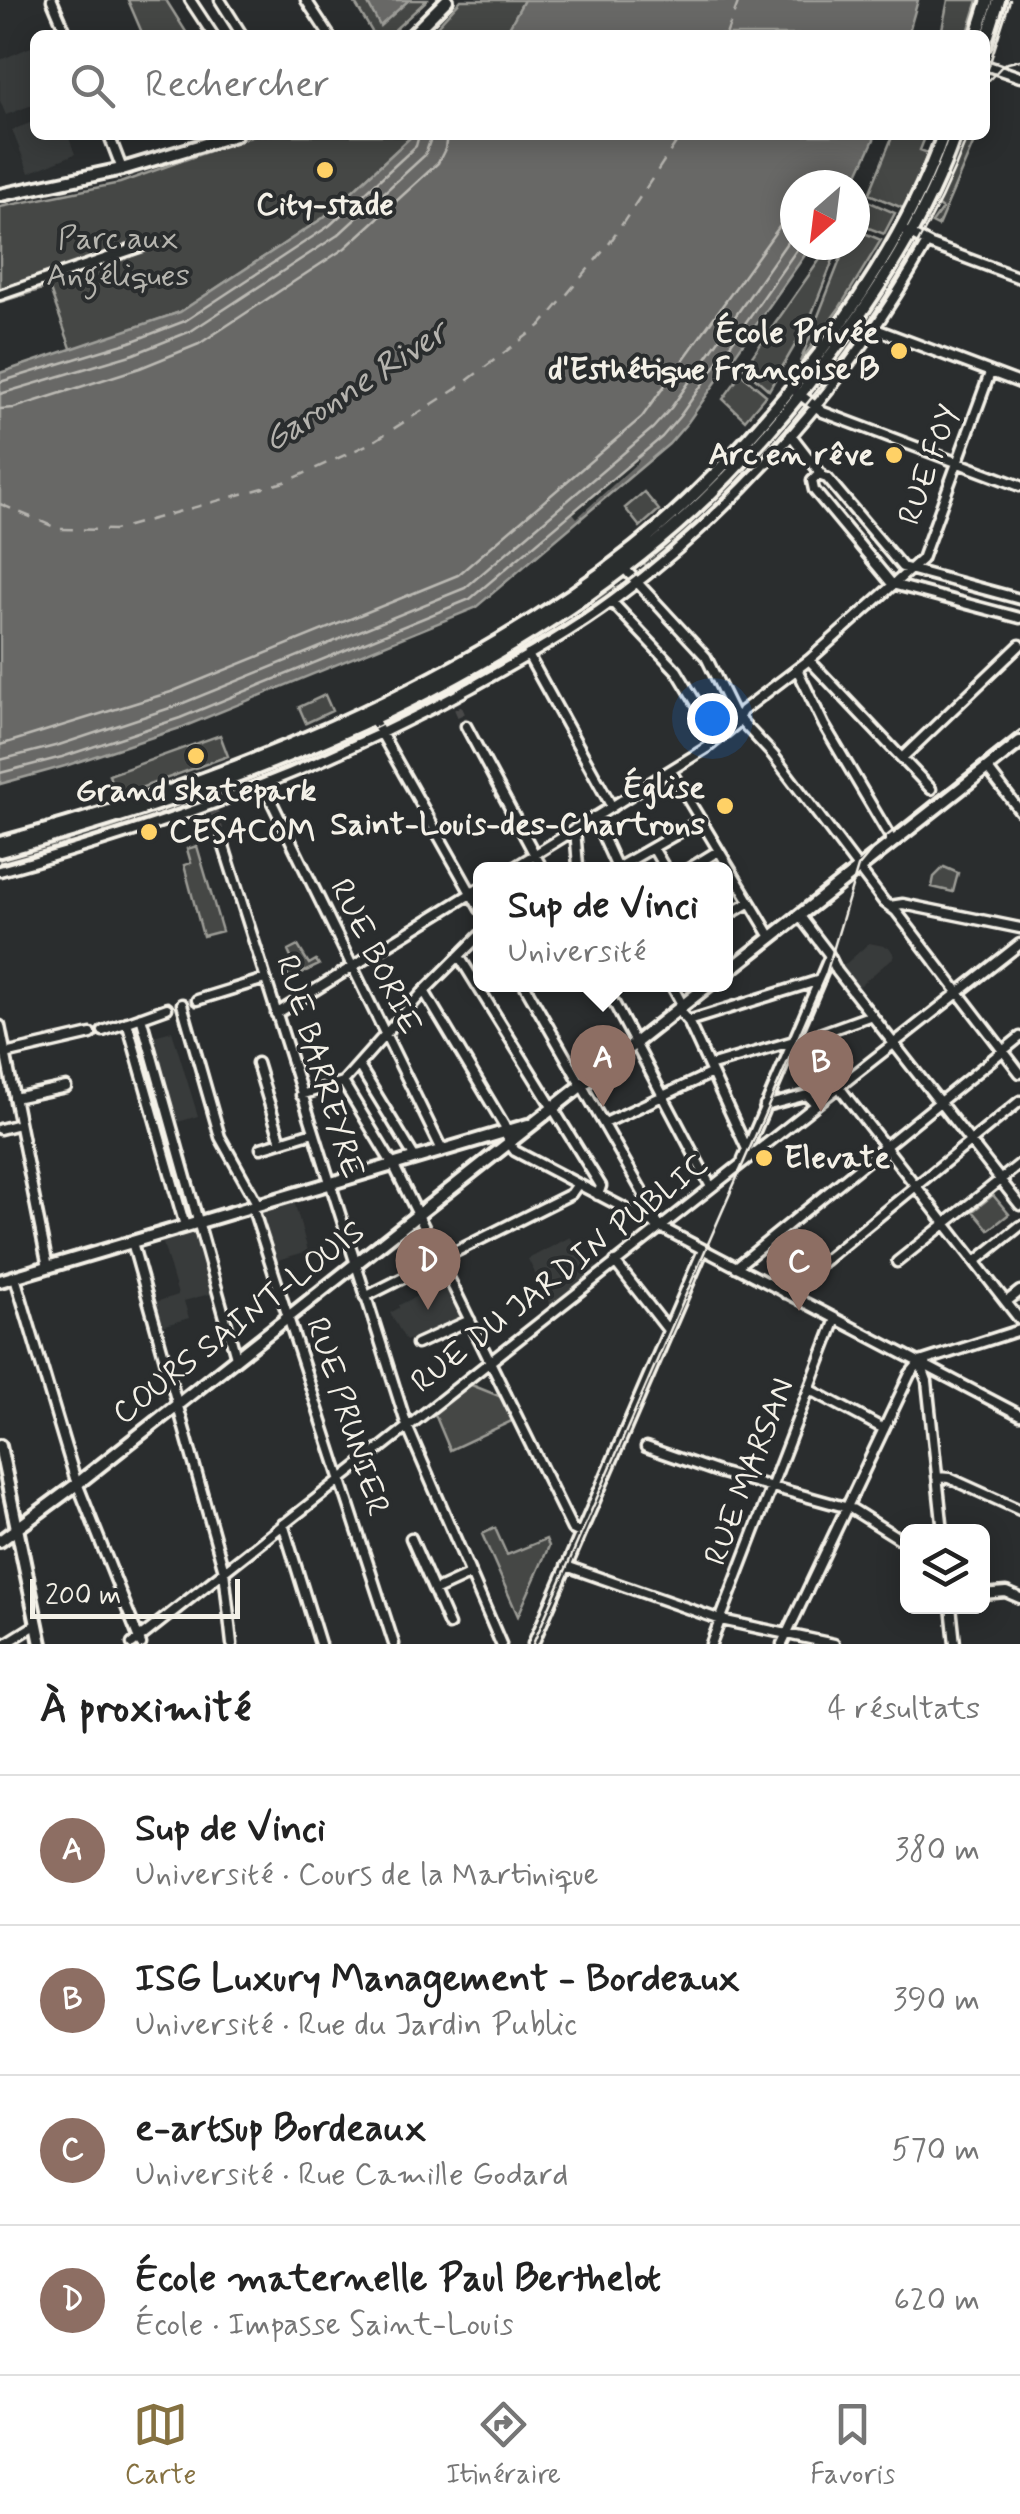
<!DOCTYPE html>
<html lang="fr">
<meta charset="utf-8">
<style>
body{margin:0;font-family:Mynerve,sans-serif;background:#f2f2f2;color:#222}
.controls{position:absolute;right:30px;bottom:30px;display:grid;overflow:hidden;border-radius:15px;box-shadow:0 5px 25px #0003}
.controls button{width:90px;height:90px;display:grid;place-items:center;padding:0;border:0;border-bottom:2px solid #e0e0e0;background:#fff;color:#222;font:50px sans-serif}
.compass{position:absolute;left:780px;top:170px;width:90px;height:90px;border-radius:50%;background:#fff;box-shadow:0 5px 25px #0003;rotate:208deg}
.scale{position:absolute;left:30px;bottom:25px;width:210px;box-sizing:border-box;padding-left:10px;border:5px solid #f4f1e8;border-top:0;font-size:28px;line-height:35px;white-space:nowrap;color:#f4f1e8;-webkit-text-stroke:8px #2a2d2e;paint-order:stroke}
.you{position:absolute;left:712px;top:718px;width:35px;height:35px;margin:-25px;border:8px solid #fff;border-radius:50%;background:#1a73e8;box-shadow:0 0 0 15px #1a73e833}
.badge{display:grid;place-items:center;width:65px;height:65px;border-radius:50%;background:#857141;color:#fff;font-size:32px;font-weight:700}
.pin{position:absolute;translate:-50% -82px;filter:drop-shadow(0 2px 5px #0008)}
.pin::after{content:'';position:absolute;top:52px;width:35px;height:30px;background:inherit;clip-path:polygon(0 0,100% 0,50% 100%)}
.popup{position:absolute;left:473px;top:862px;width:260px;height:130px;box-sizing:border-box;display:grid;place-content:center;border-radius:15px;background:#fff;filter:drop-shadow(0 2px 8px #0005);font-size:32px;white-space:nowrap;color:#767676}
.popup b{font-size:38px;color:#222}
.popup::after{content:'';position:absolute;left:50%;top:100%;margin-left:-20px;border:20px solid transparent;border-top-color:#fff}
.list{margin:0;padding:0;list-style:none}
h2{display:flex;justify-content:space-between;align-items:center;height:130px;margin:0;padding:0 40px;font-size:42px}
h2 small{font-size:32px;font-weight:400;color:#767676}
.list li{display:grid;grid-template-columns:65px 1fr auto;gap:30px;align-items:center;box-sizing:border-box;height:150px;padding:0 40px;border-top:2px solid #e0e0e0}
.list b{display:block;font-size:38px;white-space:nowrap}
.list p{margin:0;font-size:32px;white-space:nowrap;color:#767676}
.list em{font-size:32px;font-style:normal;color:#767676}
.icon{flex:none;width:55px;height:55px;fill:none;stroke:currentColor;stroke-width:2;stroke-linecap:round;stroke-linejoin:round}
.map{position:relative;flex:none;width:1020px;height:1644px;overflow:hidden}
.search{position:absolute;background:#fff;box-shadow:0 5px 25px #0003;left:30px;right:30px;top:30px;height:110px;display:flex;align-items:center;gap:25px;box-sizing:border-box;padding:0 35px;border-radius:15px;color:#767676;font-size:38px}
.sheet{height:730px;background:#fff}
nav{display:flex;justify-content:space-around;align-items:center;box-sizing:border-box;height:140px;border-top:2px solid #e0e0e0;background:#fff;font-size:28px;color:#767676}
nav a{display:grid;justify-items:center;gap:5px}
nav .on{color:#857141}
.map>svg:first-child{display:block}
.built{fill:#373a3a}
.green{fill:#444645;stroke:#9c9c96;stroke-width:2.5}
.water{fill:#676866;stroke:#9f9f9a;stroke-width:2.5}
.pier{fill:#2a2d2e}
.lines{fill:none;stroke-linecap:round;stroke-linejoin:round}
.shore{stroke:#bcbab4;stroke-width:2.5}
.ferry{stroke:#b5b3ae;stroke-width:2.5;stroke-dasharray:12 10;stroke-linecap:butt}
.minor-tunnel{stroke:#484a4a;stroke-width:8;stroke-dasharray:8 4;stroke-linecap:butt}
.minor-casing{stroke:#f4f1e8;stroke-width:15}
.major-casing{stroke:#f4f1e8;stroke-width:18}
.minor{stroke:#2a2d2e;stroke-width:8}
.major{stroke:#2a2d2e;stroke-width:10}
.tram{stroke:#f4f1e8;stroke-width:2.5}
.poi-dot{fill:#ffd166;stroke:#2a2d2e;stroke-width:4}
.labels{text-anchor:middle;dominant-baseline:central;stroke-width:8;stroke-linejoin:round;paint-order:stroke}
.poi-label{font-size:32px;font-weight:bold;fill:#f4f1e8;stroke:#2a2d2e;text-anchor:end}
.park-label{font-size:32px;fill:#b6b5af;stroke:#2a2d2e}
.street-label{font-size:32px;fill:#f4f1e8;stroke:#2a2d2e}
.water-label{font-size:35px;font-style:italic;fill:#b5b3ae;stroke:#2a2d2e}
</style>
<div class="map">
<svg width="1020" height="1644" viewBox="0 0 1020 1644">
<rect width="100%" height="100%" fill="#2a2d2e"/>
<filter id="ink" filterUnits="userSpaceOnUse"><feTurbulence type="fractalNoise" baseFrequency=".01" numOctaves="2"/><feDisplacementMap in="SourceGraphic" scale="20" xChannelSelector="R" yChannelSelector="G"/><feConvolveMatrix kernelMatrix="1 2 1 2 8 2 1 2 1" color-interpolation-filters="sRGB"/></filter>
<g filter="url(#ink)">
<path class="built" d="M31 47 35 56V104L6 115 0 101V60Z
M35 121V135H68L75 154 29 173 12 130Z
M869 943 889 947 895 956 856 989 840 969Z
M172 1031 198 1116 175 1123 150 1037Z
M294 1201 308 1251 275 1261 259 1212Z
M195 1231 213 1293 184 1301 189 1318 159 1327 152 1303 178 1295 162 1240Z
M570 1237 597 1268 550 1305 528 1259Z
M447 1281 466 1321 423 1339 421 1335 406 1341 390 1313 399 1308V1305Z"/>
<path class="green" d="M128 0H166L188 35H143Z
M353 0H427L389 35H374Z
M461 0H524L505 35H429Z
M948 0H978L967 35 942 29Z
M254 135H413L323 218 180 312 72 351 49 287 0 302V207L120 183Z
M893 135H926L920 150 928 153 905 209 869 194Z
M962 135H977L938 226 932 223 942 209 934 203Z
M865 200 895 213 884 234 856 223Z
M855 229 881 240 840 307 800 362 846 245H855Z
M830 245H839L809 321 769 390 744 368Z
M907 254 913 257 868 327 823 387 818 383Z
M741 374 766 395 745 420 723 399Z
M644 492 659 510 640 527 625 508Z
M688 523 693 528 647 567 643 562Z
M613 585 616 591 542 640 538 635Z
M534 638 537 643 524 651 396 721 393 716Z
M325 695 332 711 306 723 299 707Z
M220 735 228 756 116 797 109 775Z
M229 786 231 792 105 836 104 830Z
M67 841 69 846 0 865V859Z
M197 846 222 931 203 936 184 865 191 863 187 849Z
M944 867 958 873 953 892 932 887 934 877Z
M298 946 309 964 316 960 319 965 289 979 284 964 292 960 288 951Z
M993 1195 1009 1214 989 1230 973 1211Z
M469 1384 504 1398 514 1420 450 1450 434 1412Z
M495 1528 507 1555 546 1539 549 1546 518 1616 482 1534Z"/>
<path class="water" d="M366 0H409L380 26Z
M524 0H918L908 35H505Z
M413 135H876L853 185H795V245H812L688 422 669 444 475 608 183 727 65 766 0 784V373L180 312 323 218Z"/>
<path class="pier" d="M636 458 639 461 577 518 573 513Z"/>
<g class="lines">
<path class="shore" d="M0 382 130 342 185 321 329 226 416 146 419 135
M0 394 134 354 191 331 338 235 425 155 432 135
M0 409 14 408 140 368 199 344 345 248 438 163 445 149 447 135
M0 745 171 692 458 575 642 417 782 223 795 212
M0 760 59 745 176 706 465 588 653 428 671 408 795 231
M0 773 62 757 180 718 470 599 662 437 680 416 800 245"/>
<path class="ferry" d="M726 35 739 0
M0 504 59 529 114 530 288 481 371 443 456 389 542 324 609 244 681 135"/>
<path class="minor-tunnel" d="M453 697 466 726
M214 811 222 840
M187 1003 197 1000"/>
<g class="minor-casing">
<path id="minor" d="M52 0 67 35
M190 0 213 35
M220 0 242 35
M306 0 329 35
M985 65 1020 77
M109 135 122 169
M901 229 931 245 1020 278
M0 295 148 244
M873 328 1020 383
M791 388 823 412 1020 486
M791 435 821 474
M623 567 706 657 733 712 773 755 884 902 896 911 1020 1073
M1020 599 902 567 827 478 818 475 812 481 814 490 892 584 1020 618
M612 602 677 671 718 739
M528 655 612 807
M809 660 931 789
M797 669 824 725 893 842
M372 717 480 909
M466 726 543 870
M902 758 1020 645
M987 768 1020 811
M671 771 771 937
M264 786 442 1150
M594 817 618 870
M222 840 407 1426 501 1644
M653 848 666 870
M617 868 701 820
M510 870 708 747 735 725 742 711 809 660 922 559 990 373
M573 870 578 866 575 829
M687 870 718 851
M0 871C165 826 322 769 472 687 520 660 570 633 614 600 741 506 850 380 927 243
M890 906 903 904 1020 928
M799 915 828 953 837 971 1020 1205
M726 916 750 902
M459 956 601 1186 598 1195
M524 984 651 1207 659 1227
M604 984 711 1187
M671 984 683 1006
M424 991 504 1125 509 1143 515 1151 1020 1415
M197 1000 265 979
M182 1004 220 1137 258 1205
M678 1010 688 1021 747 1149
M276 1014 480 888
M872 1015 822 1033 842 1091 1020 1320
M141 1017 236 1357
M688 1021 820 980
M127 1022 185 1226
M0 1026 48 1267
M103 1031 167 1008
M5 1054 91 1034
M257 1063 281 1142
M359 1066 415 1158
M709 1066 794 1041
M343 1082 396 1170 572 1529 580 1533
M301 1095 343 1082 424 991 480 935
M14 1098 66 1087
M765 1106 807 1095 816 1104
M605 1123 712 1073
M0 1129 19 1124
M261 1148 313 1132
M743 1159 829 958
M252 1206 394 1644
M132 1242 224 1571 232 1644
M615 1262 668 1330
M897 1262 1020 1164
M975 1262 1020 1226
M736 1267 1020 1037
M15 1277 75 1478 141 1644
M785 1293 1020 1101
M365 1297 571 1194 578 1184
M1006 1302 1020 1291
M417 1344 470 1320
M920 1362 927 1381 943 1532
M920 1362 1020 1330
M809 1389 884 1429
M646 1447 718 1472 852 1509 908 1544
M937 1477 949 1478 1020 1510
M283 1524 320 1644
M411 1538 449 1625
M566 1566 721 1620 834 1644
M434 1591 471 1574
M982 1594 1006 1592 1020 1598
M951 1606 955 1644
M5 1644 37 1624
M132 1644 1020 944
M533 1644 703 1250
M711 1644 836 1319
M782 1644 910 1374 920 1362"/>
</g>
<g class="major-casing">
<path id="major" d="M412 35 447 0
M977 35 988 0
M985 45 999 0
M0 195 122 169 235 135
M0 843C217 785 457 689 634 548 704 492 766 422 821 351 871 285 915 214 943 135
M0 851C226 790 457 702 641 555 710 501 771 433 824 364 877 294 926 219 955 135
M726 973 1020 742
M0 1281 528 1125
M0 1446 41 1644
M0 1541 77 1484 710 984"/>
</g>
<use href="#minor" class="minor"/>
<use href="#major" class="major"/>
<path class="tram" d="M985 78 1010 0
M989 80 1004 64 1020 60
M0 863C163 820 317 763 465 682 527 648 589 612 644 568 712 513 775 446 828 377 886 302 935 224 968 135
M533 1644 826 974 858 867 878 843 1020 730"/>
</g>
</g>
<g class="poi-dot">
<circle cx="325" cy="170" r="10"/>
<circle cx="899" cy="351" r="10"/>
<circle cx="894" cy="455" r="10"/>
<circle cx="196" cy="756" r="10"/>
<circle cx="725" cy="806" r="10"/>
<circle cx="149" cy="832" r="10"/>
<circle cx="764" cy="1158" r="10"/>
</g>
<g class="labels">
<g class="poi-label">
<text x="325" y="205" text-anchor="middle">City-stade</text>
<text x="879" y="333">École Privée<tspan x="879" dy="37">d'Esthétique Françoise B</tspan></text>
<text x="874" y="455">Arc en rêve</text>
<text x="705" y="788">Église<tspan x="705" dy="37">Saint-Louis-des-Chartrons</tspan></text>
<text x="196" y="791" text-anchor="middle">Grand skatepark</text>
<text x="169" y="832" text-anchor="start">CESACOM</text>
<text x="784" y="1158" text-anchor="start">Elevate</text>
</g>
<g class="park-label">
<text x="118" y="239">Parc aux<tspan x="118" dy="37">Angéliques</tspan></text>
</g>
<g class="street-label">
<text transform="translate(930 465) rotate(-70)">RUE FOY</text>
<text transform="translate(375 957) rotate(64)">RUE BORIE</text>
<text transform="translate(319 1067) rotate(73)">RUE BARREYRE</text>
<text transform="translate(560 1274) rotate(-38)">RUE DU JARDIN PUBLIC</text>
<text transform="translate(239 1323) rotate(-38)">COURS SAINT-LOUIS</text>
<text transform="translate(347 1417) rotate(72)">RUE PRUNIER</text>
<text transform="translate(750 1472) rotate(-69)">RUE MARSAN</text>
</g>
<g class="water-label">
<text transform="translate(355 387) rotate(-33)">Garonne River</text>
</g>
</g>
</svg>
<div class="controls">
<button><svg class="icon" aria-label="layers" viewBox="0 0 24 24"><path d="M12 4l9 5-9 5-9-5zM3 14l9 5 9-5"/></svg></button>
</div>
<svg class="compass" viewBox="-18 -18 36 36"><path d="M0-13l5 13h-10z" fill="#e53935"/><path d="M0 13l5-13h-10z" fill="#767676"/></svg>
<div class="scale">200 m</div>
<div class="you"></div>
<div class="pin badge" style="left:603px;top:1107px;background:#8d6e63">A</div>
<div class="popup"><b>Sup de Vinci</b>Université</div>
<div class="pin badge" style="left:821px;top:1112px;background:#8d6e63">B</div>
<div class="pin badge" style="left:799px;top:1311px;background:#8d6e63">C</div>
<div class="pin badge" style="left:428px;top:1310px;background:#8d6e63">D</div>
<div class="search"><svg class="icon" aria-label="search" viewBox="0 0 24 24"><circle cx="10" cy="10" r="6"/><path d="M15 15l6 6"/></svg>Rechercher</div>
</div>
<section class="sheet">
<h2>À proximité<small>4 résultats</small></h2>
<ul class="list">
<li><span class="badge" style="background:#8d6e63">A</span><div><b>Sup de Vinci</b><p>Université · Cours de la Martinique</p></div><em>380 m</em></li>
<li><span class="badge" style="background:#8d6e63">B</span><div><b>ISG Luxury Management - Bordeaux</b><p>Université · Rue du Jardin Public</p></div><em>390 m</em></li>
<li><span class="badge" style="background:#8d6e63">C</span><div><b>e-artsup Bordeaux</b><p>Université · Rue Camille Godard</p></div><em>570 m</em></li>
<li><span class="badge" style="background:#8d6e63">D</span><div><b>École maternelle Paul Berthelot</b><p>École · Impasse Saint-Louis</p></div><em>620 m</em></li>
</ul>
</section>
<nav>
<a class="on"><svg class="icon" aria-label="map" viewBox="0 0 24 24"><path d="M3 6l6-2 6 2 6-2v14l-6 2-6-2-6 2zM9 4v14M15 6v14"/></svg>Carte</a>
<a><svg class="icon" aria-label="directions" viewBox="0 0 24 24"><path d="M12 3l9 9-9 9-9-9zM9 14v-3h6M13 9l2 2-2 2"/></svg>Itinéraire</a>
<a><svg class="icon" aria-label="saved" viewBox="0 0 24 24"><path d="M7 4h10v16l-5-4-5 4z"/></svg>Favoris</a>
</nav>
